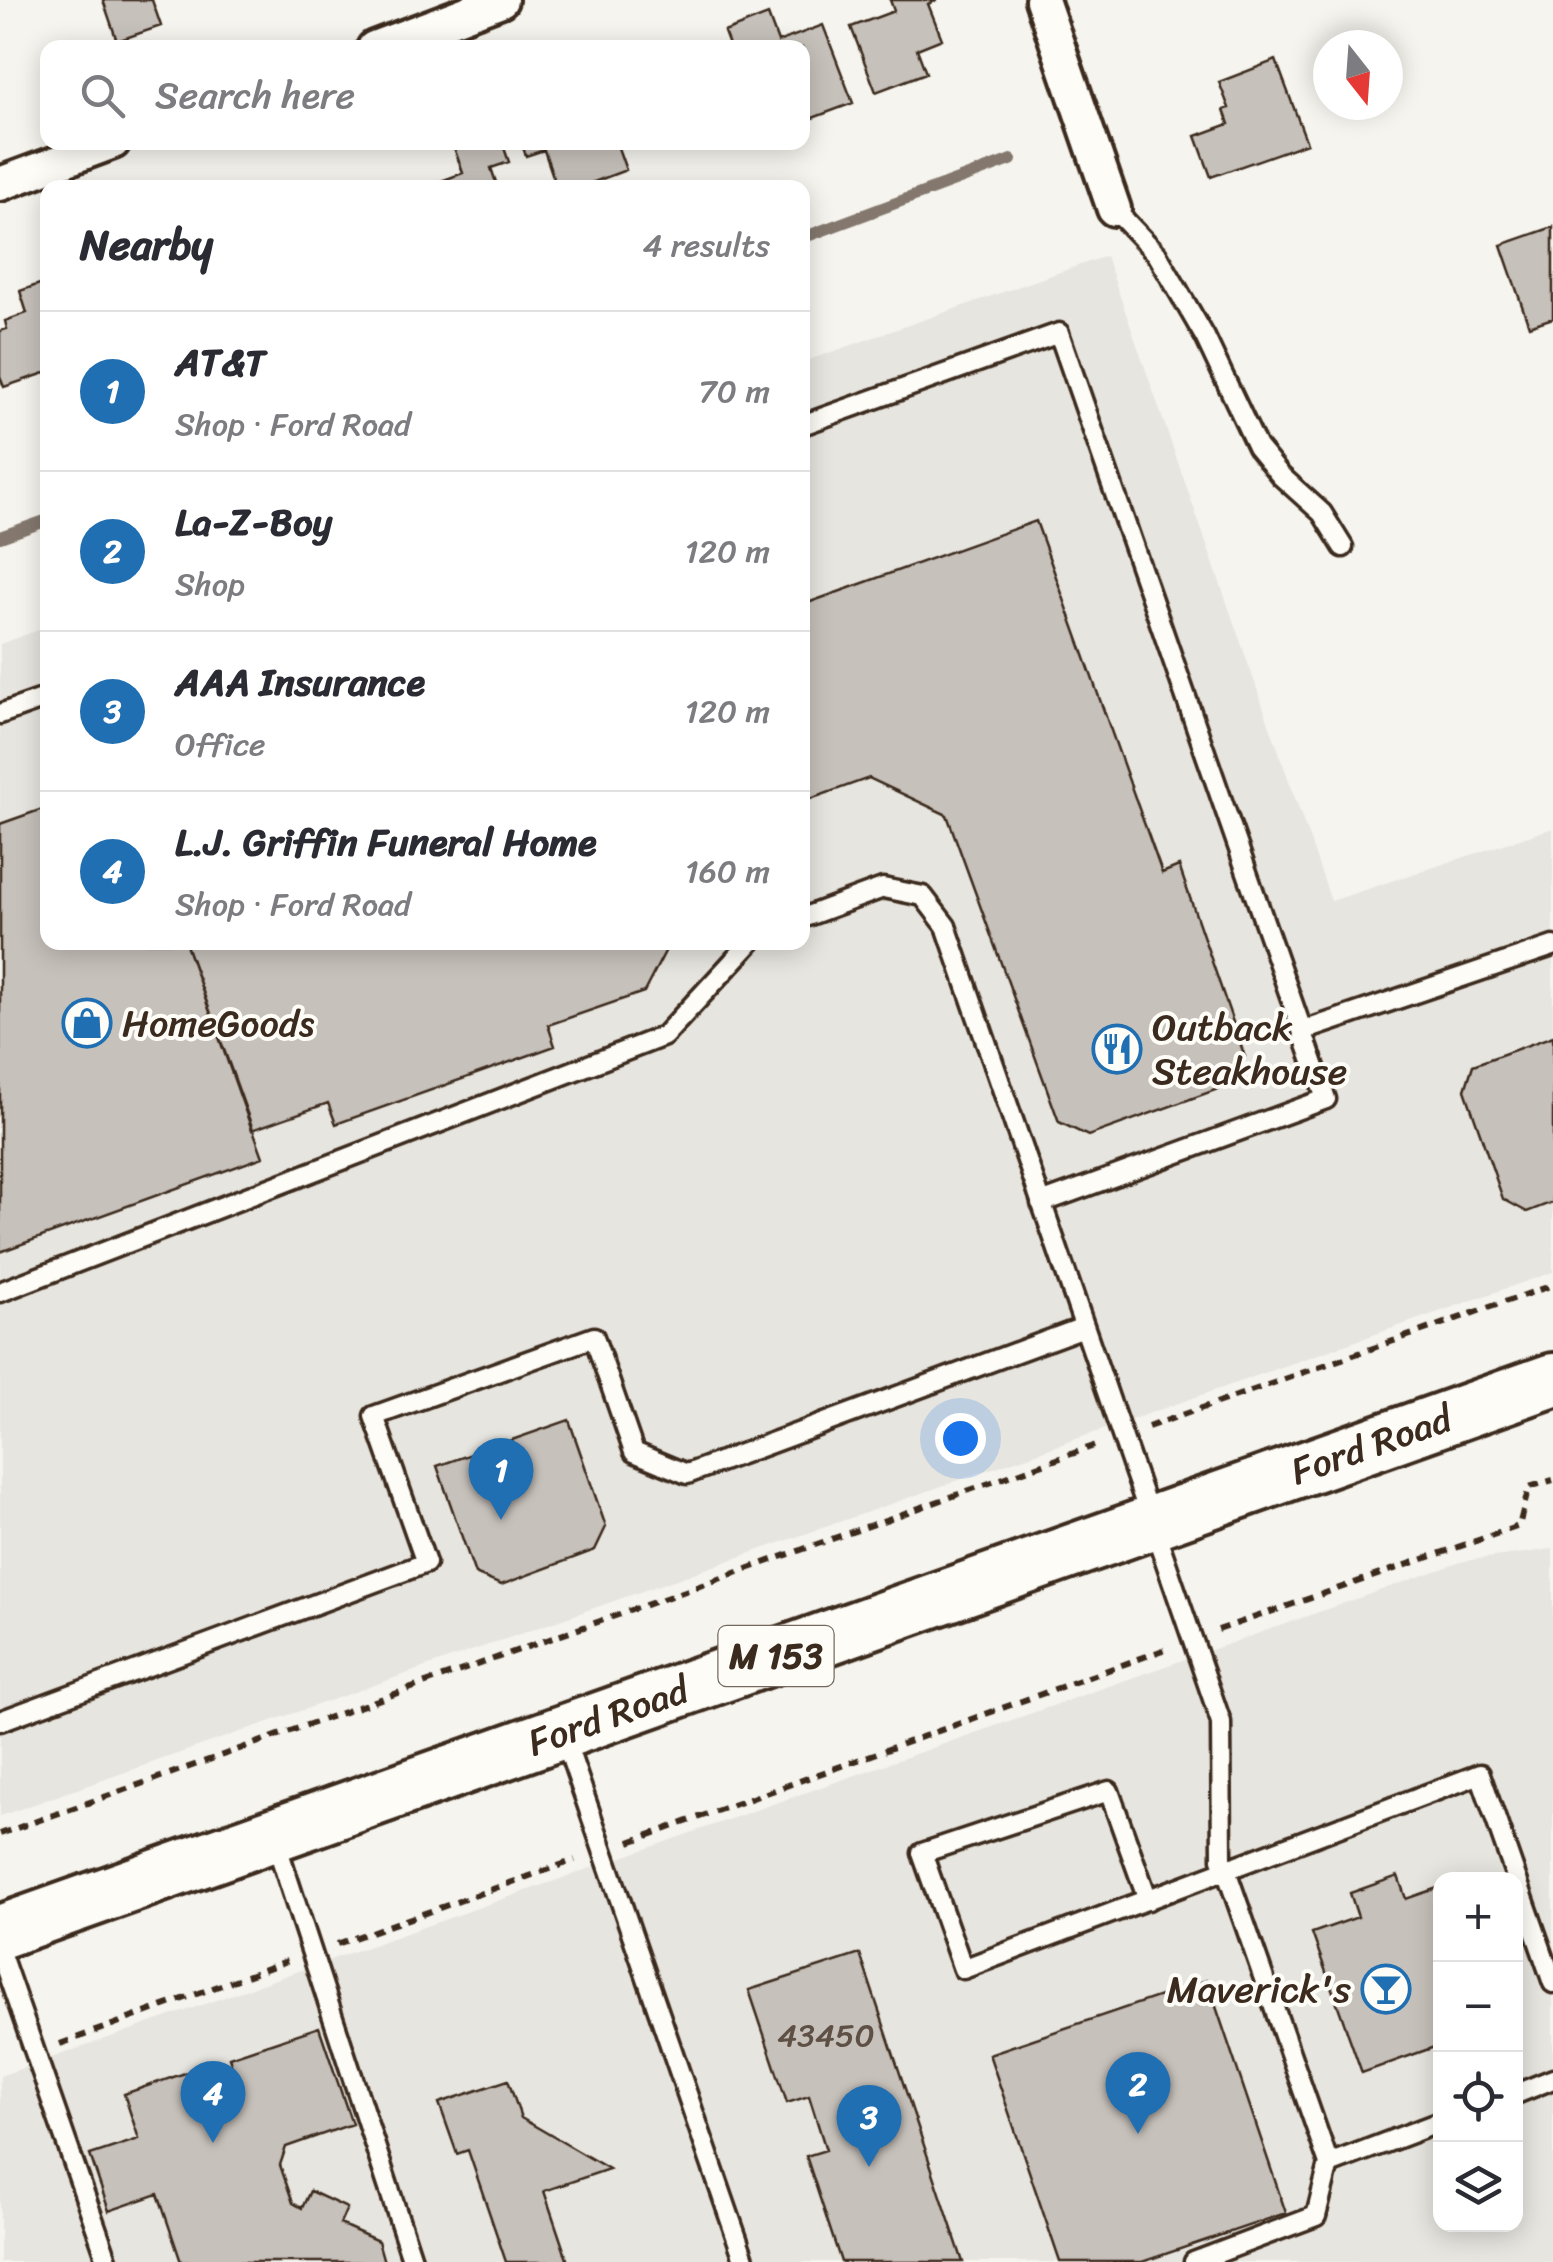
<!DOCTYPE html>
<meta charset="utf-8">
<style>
body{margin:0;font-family:Sriracha,sans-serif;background:#f2f2f3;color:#2b2b33}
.controls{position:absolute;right:30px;bottom:30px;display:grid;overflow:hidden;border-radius:20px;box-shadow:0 5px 25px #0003}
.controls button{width:90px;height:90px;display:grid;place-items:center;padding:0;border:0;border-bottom:2px solid #e1e1e2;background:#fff;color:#2b2b33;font:50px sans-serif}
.compass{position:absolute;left:1313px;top:30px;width:90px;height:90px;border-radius:50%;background:#fff;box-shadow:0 5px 25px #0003;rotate:163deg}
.you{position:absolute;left:960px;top:1438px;width:35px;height:35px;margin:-25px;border:8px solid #fff;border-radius:50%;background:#1a73e8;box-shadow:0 0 0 15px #1a73e833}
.badge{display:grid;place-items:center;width:65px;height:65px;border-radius:50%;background:#1f6fb2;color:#fff;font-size:32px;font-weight:700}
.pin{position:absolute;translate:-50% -82px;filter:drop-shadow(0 2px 5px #0008)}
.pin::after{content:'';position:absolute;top:52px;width:35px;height:30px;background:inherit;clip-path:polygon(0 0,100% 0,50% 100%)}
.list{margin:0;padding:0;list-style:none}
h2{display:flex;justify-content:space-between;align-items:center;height:130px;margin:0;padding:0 40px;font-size:42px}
h2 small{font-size:32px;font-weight:400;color:#7c7c81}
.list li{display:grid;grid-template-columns:65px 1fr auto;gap:30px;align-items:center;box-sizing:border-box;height:160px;padding:0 40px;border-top:2px solid #e1e1e2}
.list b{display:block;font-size:38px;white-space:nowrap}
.list p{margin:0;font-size:32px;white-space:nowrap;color:#7c7c81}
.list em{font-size:32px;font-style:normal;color:#7c7c81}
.icon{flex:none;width:55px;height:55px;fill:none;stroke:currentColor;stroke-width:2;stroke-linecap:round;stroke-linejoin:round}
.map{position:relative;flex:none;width:1553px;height:2262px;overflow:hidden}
.search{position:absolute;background:#fff;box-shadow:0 5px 25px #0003;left:40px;top:40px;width:770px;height:110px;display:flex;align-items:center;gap:25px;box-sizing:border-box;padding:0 35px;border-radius:20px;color:#7c7c81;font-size:38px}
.panel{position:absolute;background:#fff;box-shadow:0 5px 25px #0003;left:40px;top:180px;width:770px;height:770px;border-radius:20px}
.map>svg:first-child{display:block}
.built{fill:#e7e5df;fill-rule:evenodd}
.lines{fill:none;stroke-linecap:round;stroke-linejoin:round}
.stream{stroke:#84786e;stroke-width:12}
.building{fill:#c7c1bb;stroke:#3b2a1e;stroke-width:2.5}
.lane-casing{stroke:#3b2a1e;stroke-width:25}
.street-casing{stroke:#3b2a1e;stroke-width:40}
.primary-casing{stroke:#3b2a1e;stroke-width:60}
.path{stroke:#3b2a1e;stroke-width:6;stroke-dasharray:10 8;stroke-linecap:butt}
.lane{stroke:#fdfcf7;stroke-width:18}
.street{stroke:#fdfcf7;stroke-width:32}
.primary{stroke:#fdfcf7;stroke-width:52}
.labels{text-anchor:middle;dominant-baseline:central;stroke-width:8;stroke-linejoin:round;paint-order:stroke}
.number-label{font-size:32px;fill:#5e5045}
.shield{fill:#fdfcf7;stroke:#75695f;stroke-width:2.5}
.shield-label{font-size:35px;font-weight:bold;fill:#3b2a1e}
.poi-label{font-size:38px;fill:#3b2a1e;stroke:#fdfcf7;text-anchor:start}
.street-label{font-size:38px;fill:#3b2a1e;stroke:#fdfcf7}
</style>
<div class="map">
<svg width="1553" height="2262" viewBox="0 0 1553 2262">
<rect width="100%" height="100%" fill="#f5f4ee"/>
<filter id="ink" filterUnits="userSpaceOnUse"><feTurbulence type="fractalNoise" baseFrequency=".01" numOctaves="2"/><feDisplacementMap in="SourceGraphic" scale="20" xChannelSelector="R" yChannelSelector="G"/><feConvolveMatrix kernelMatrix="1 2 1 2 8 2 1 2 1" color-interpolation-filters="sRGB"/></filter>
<g filter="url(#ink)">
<path class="built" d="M1106 256 1331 901 1553 828V1272L0 1816V644L47 627 48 942H802L803 362Z
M1553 1549V2262H0V2076L1464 1561ZM1440 1880H1516V2224H1440Z"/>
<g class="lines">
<path class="stream" d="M802 238 1011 160
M0 537 48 520"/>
</g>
<path class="building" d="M103 0H152L161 26 117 41Z
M890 0H937L928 4 942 39 917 49 926 73 876 92 851 27 894 11Z
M768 15 778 42 823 25 853 103 802 122V48H730L724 32Z
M1276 60 1307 143 1211 177 1196 136 1229 124 1224 110 1229 108 1219 82Z
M452 142H502L509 162 491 168 498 188H422L463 173Z
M521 142H616L626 170 578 188H557L544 150 526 156Z
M336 179 339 188H312Z
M1553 227V318L1529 326 1501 245Z
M48 281V372L4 387 0 377V331L7 329 5 321 27 313 20 291Z
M1036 521 1162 873 1179 866 1245 1057 1232 1084 1088 1136 1059 1122 947 815 869 778 802 802V605Z
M48 807V942H185L263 1157 0 1252V824Z
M185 942H670L644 992 548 1025 555 1046 336 1124 328 1103 252 1130Z
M1553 1036V1202L1527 1212 1503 1199 1465 1090 1473 1065Z
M569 1420 606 1527 595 1550 501 1585 475 1574 437 1466Z
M1398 1876 1406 1899 1440 1887V2045L1362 2073 1312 1933 1358 1917 1350 1893Z
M860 1954 963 2262H841L806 2156 826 2150 809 2096 787 2103 749 1990Z
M1207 1980 1286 2213 1142 2262H1060L989 2054Z
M319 2027 352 2124 286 2147 280 2165 293 2203 302 2208 310 2191 347 2208 340 2224 378 2241 384 2262H181L158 2194 109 2211 90 2155 139 2139 124 2094 211 2064 220 2090 238 2084 229 2057Z
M508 2080 521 2118 609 2169 544 2191 568 2262H506L468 2150 457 2154 439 2103Z"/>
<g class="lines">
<g class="lane-casing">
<path id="lane" d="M1114 209 1157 254 1205 337 1257 447 1281 476 1322 513 1343 547
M802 425 1059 333 1326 1099 1041 1203
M0 714 48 697
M802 918 883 888 923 896 946 926 1221 1722 1222 1859 1329 2164 1440 2122
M1303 1031 1553 946
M0 1292 664 1036 751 942
M0 1721 426 1563 374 1416 594 1337 634 1452 687 1474 1084 1327
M564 1737 745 2262
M275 1840 413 2262
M1148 1900 1109 1791 922 1853 963 1969 1480 1774 1553 1983
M0 1952 108 2262
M1516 2094 1553 2079
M1194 2262 1316 2216 1329 2164"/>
</g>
<g class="street-casing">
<path id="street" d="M1042 0 1114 209
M374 48 501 0
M0 184 113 142"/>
</g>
<g class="primary-casing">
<g id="primary">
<path id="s1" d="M0 1932 1553 1380"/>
</g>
</g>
<path class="path" d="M1148 1427 1553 1285
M1218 1630 1519 1526 1529 1487 1553 1480
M0 1834 1094 1446
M630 1842 1169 1648
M337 1944 575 1860
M60 2044 287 1961"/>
<use href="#lane" class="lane"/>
<use href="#street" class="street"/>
<use href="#primary" class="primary"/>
</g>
</g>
<defs>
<g id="shop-ring" transform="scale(2.5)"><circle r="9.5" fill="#fdfcf7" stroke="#1f6fb2" stroke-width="1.5"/><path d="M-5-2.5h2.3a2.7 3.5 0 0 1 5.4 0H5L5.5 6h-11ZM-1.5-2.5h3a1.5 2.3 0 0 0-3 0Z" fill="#1f6fb2"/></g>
<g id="restaurant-ring" transform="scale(2.5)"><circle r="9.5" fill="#fdfcf7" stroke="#1f6fb2" stroke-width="1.5"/><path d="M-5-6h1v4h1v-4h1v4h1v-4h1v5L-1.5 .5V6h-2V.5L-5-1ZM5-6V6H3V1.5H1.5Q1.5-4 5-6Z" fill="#1f6fb2"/></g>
<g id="bar-ring" transform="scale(2.5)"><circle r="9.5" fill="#fdfcf7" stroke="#1f6fb2" stroke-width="1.5"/><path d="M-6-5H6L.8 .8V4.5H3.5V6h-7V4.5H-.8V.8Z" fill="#1f6fb2"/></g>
</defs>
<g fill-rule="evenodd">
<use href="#shop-ring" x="87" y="1023"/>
<use href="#restaurant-ring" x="1117" y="1049"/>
<use href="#bar-ring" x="1386" y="1989"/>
</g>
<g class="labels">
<g class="number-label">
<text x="826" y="2035">43450</text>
</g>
<rect class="shield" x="718.5" y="1626" width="115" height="60" rx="8"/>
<g class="shield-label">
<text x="776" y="1656">M 153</text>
</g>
<g class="poi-label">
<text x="122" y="1023">HomeGoods</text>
<text x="1152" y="1027">Outback<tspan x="1152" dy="44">Steakhouse</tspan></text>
<text x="1351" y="1989" text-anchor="end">Maverick's</text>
</g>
<g class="street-label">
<text stroke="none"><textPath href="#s1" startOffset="1455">Ford Road</textPath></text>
<text stroke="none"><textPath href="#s1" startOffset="645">Ford Road</textPath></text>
</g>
</g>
</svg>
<div class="controls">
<button>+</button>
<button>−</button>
<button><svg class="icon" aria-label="locate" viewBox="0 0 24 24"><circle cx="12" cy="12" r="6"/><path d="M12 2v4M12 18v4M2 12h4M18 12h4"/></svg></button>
<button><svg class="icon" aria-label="layers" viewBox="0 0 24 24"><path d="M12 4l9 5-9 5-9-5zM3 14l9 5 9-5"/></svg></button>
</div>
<svg class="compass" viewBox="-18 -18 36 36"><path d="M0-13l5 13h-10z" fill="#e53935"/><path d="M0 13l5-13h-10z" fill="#7c7c81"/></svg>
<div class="you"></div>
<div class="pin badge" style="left:501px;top:1520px">1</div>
<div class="pin badge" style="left:1138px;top:2134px">2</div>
<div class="pin badge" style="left:869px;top:2167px">3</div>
<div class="pin badge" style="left:213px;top:2143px">4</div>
<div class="search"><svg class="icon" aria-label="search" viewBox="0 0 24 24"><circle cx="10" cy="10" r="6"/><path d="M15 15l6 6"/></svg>Search here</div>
<section class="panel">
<h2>Nearby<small>4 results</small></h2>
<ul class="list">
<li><span class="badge">1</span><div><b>AT&amp;T</b><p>Shop · Ford Road</p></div><em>70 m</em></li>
<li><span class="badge">2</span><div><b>La-Z-Boy</b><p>Shop</p></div><em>120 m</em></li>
<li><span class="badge">3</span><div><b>AAA Insurance</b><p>Office</p></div><em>120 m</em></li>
<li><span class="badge">4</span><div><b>L.J. Griffin Funeral Home</b><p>Shop · Ford Road</p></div><em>160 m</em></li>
</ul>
</section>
</div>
